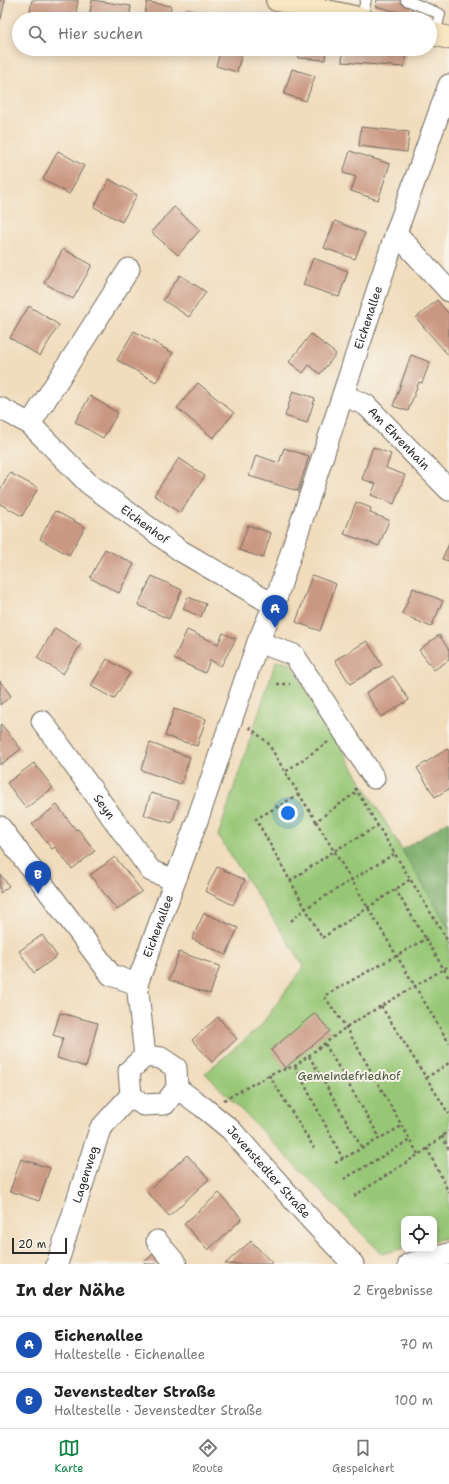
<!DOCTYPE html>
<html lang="de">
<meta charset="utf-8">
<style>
body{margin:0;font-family:"Shantell Sans",sans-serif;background:#f6f6f6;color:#222}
.controls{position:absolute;right:12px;bottom:12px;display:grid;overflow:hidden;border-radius:8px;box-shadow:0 2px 10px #0003}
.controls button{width:36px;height:36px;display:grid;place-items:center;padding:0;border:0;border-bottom:1px solid #e0e0e0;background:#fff;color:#222;font:20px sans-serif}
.scale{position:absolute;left:12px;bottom:10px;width:55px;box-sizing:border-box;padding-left:4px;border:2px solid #2b2b2b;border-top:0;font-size:11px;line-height:14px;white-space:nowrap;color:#2b2b2b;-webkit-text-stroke:3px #f7f3e8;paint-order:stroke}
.you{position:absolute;left:288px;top:813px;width:14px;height:14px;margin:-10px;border:3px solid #fff;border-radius:50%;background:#1a73e8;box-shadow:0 0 0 6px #1a73e833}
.badge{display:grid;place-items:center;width:26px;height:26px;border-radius:50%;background:#0b8043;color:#fff;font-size:13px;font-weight:700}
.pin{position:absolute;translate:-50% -33px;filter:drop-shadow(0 1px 2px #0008)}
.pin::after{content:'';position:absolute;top:21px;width:14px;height:12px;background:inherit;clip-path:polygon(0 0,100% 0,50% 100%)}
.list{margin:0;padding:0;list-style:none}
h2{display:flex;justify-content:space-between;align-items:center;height:52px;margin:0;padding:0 16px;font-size:17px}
h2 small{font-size:13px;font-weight:400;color:#767676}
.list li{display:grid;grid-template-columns:26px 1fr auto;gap:12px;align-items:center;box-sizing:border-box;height:56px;padding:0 16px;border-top:1px solid #e0e0e0}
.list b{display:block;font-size:15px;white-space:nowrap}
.list p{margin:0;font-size:13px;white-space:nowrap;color:#767676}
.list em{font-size:13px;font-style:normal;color:#767676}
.icon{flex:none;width:22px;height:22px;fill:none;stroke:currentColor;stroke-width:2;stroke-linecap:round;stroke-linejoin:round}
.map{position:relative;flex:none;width:449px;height:1264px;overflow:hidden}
.search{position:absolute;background:#fff;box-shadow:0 2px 10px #0003;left:12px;right:12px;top:12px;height:44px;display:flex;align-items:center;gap:10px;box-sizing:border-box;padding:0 14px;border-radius:22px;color:#767676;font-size:15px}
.sheet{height:164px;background:#fff}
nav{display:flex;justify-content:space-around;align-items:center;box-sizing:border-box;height:56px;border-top:1px solid #e0e0e0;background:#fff;font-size:11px;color:#767676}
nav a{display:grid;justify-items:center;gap:2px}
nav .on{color:#0b8043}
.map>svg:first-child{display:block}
.green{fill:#97c776;stroke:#617950}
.forest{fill:#79ac67;stroke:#526c49}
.building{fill:#ca9882}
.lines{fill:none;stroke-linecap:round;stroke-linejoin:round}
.lane-casing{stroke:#70695e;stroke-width:12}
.street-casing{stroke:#70695e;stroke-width:23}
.secondary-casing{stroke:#70695e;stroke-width:24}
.path{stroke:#70695e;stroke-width:2.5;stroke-dasharray:3 3;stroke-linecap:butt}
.lane{stroke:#fff;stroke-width:10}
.street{stroke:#fff;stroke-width:21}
.secondary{stroke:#f9e7c3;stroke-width:22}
.labels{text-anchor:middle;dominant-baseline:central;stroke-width:4;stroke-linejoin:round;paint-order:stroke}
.street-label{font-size:12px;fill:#2b2b2b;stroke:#f7f3e8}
.park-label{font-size:12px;fill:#4b5a42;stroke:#f7f3e8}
</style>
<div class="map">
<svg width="449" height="1264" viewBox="0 0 449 1264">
<rect width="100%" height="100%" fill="#f7f3e8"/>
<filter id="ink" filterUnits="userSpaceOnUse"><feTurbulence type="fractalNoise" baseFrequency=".025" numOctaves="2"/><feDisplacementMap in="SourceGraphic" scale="8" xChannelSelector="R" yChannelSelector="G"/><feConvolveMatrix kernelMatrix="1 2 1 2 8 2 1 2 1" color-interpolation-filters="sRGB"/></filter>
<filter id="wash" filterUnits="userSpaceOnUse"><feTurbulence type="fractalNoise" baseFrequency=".012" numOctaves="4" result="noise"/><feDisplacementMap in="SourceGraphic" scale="16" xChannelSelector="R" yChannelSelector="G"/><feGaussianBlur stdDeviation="0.9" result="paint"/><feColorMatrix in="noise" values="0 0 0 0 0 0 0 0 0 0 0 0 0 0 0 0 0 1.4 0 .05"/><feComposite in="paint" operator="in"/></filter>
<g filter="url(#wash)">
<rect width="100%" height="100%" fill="#f1dcbc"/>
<path class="green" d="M276 661 290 663 449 928V1237L434 1241V1219H404V1248L382 1254 205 1073 259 1028 304 966 218 836Z"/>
<path class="forest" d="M449 821V928L402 850Z"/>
<g id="blocks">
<path class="building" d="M0 0H5L1 19H0Z
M32 0H78L75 19H42L29 17Z
M92 0 131 6 129 19H89Z
M377 0H414L410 15 375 6Z
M147 2 171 6 169 19H144Z
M187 9 212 16V19H184Z
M221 49H243L237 72 216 66Z
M299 49H326L325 60 298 58Z
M343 49H406L404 67 342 62Z
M292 69 315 76 306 101 284 94Z
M361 127 409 132 407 152 359 146Z
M58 151 84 166 69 194 43 179Z
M350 151 390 164 378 200 351 191 356 177 343 173Z
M109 179 137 195 122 222 94 207Z
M174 207 200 230 178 255 151 232Z
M335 221 365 233 355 259 324 248Z
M63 249 92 265 73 299 44 283Z
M313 258 348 271 339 297 303 285Z
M180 275 206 292 189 317 163 300Z
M437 300 449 314V356L416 318Z
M29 306 59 325 40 356 10 338Z
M134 331 173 353 156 382 117 360Z
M311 334 336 354 320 374 309 365 303 373 289 362Z
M411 355 430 362 422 383 419 382 408 411 393 406Z
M198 383 234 413 213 438 177 408Z
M293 391 315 398 307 423 285 416Z
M90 396 118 413 103 438 75 422Z
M373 447 391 454 386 468 405 475 394 504 371 495 376 484 362 479Z
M284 448 309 456 298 491 249 476 256 455 279 463Z
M179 458 205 476 180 513 154 495Z
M10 473 38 488 22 516 0 504V490Z
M356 502 371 508 370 513 389 520 379 546 344 534Z
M55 511 85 527 69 555 40 539Z
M248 525 271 533 263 558 239 550Z
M449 544V561L442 559Z
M105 549 134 564 119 593 90 578Z
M312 575 336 584 320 631 296 622Z
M152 576 182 590 169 619 138 605Z
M413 588 443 601 431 627 402 614Z
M188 597 206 604 201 617 183 609Z
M55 628 81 644 63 674 37 658Z
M187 630 218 644 223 633 236 639 221 666 210 660 205 673 174 659Z
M439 635 449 650V660L434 670 419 650Z
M367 641 382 665 350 684 335 660Z
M107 659 130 673 114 699 91 686Z
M393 676 409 700 381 717 366 693Z
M0 681 11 696 0 705Z
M174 709 206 719 197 746 165 736Z
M1 724 21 749 0 765V726Z
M150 743 190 757 181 784 141 770Z
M447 749 449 751V789L435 797 417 768Z
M34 763 53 788 26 808 7 783Z
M151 793 179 801 172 823 144 815Z
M57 805 76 830 78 829 95 851 72 869 55 847 52 849 32 824Z
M115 857 142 891 117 910 90 875Z
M217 867 245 880 233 905 205 891Z
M0 874 9 886 0 893Z
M204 913 238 928 226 955 192 939Z
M42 935 57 956 34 973 19 951Z
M179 952 220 966 210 994 169 980Z
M60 1013 98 1023 86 1067 57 1058 63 1038 53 1035Z
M315 1013 330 1031 285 1068 271 1050Z
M218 1017 237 1039 212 1062 192 1040Z
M187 1155 209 1179 169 1216 147 1192Z
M21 1159 50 1168 39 1201 10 1191Z
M219 1193 242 1219 208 1250 184 1224Z
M251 1241 273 1264H225L236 1254Z
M153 1254 162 1264H143Z"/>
</g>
</g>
<g filter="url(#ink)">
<use href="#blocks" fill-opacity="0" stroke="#70695e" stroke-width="1"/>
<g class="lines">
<g class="lane-casing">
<path id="lane" d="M406 0 440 14 435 34
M361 19 366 0"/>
</g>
<g class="street-casing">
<g id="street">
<path d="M396 233 449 291"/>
<path id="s1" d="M343 395 366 405 449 490"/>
<path id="s2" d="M0 408 30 424 88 483 181 551 274 605"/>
<path d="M30 424 129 269"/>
<path d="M258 642 294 655 374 778"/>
<path id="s3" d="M42 721 151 871 175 880"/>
<path d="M0 827 111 975 137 984"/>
<path id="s4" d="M145 1056 137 984 198 818 258 642 274 605 396 233 449 85"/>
<path d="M145 1056 161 1058 176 1068 177 1088 165 1104 143 1105 131 1095 129 1071Z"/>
<path id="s5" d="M177 1088 203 1107 231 1130 314 1223 353 1264"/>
<path d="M157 1241 176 1264"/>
<path id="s6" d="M57 1264 100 1129 131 1095"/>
<path d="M409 1264 449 1254"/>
</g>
</g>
<g class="secondary-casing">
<path id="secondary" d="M277 0 363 19
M430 33 449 38"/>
</g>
<path class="path" d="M277 684H290
M249 727 268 743 285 772
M328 742 285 772 316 821 358 791
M355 788 449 943
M299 794 256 819 322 938 411 879
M316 821 449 1043
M290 881 334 851 378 826
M395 889 426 939
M291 921 306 908 394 854
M381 1006 449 1114
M325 1044 380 1138
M309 1056 362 1148
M295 1066 343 1159
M269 1075 314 1148
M426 1078 449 1063
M224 1100 273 1073 295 1066 349 1025 449 966
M442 1136 449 1150
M427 1148 449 1193
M418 1154 346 1027 324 996 426 939 449 978
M335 1163 402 1126
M344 1179 410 1140
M354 1196 424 1151 449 1131"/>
<use href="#lane" class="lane"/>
<use href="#street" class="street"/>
<use href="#secondary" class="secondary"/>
</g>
</g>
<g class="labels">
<g class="street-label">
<text stroke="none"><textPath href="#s4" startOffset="778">Eichenallee</textPath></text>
<text stroke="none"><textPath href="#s1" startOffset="72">Am Ehrenhain</textPath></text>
<text stroke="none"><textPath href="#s2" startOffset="187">Eichenhof</textPath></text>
<text stroke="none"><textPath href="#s3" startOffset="106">Seyn</textPath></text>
<text stroke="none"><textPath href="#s4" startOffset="134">Eichenallee</textPath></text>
<text stroke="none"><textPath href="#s5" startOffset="125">Jevenstedter Straße</textPath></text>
<text stroke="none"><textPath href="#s6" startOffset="94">Lagenweg</textPath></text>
</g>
<g class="park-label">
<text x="349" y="1076">Gemeindefriedhof</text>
</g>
</g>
</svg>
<div class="controls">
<button><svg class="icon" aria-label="locate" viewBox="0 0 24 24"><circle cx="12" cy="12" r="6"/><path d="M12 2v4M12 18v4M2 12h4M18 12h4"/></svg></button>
</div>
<div class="scale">20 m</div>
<div class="you"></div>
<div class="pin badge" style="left:275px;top:628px;background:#1a4fb4">A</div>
<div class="pin badge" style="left:38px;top:894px;background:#1a4fb4">B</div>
<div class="search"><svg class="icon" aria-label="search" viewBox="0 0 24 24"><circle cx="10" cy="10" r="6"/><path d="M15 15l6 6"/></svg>Hier suchen</div>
</div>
<section class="sheet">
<h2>In der Nähe<small>2 Ergebnisse</small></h2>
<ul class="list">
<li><span class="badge" style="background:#1a4fb4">A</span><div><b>Eichenallee</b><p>Haltestelle · Eichenallee</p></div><em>70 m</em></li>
<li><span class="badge" style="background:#1a4fb4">B</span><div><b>Jevenstedter Straße</b><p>Haltestelle · Jevenstedter Straße</p></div><em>100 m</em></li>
</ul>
</section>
<nav>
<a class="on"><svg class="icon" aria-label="map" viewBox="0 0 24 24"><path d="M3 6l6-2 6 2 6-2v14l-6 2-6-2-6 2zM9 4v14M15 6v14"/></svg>Karte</a>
<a><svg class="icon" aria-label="directions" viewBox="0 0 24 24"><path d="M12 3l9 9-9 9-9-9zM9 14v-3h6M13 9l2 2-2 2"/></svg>Route</a>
<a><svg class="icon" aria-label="saved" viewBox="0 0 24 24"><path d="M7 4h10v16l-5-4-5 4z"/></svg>Gespeichert</a>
</nav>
